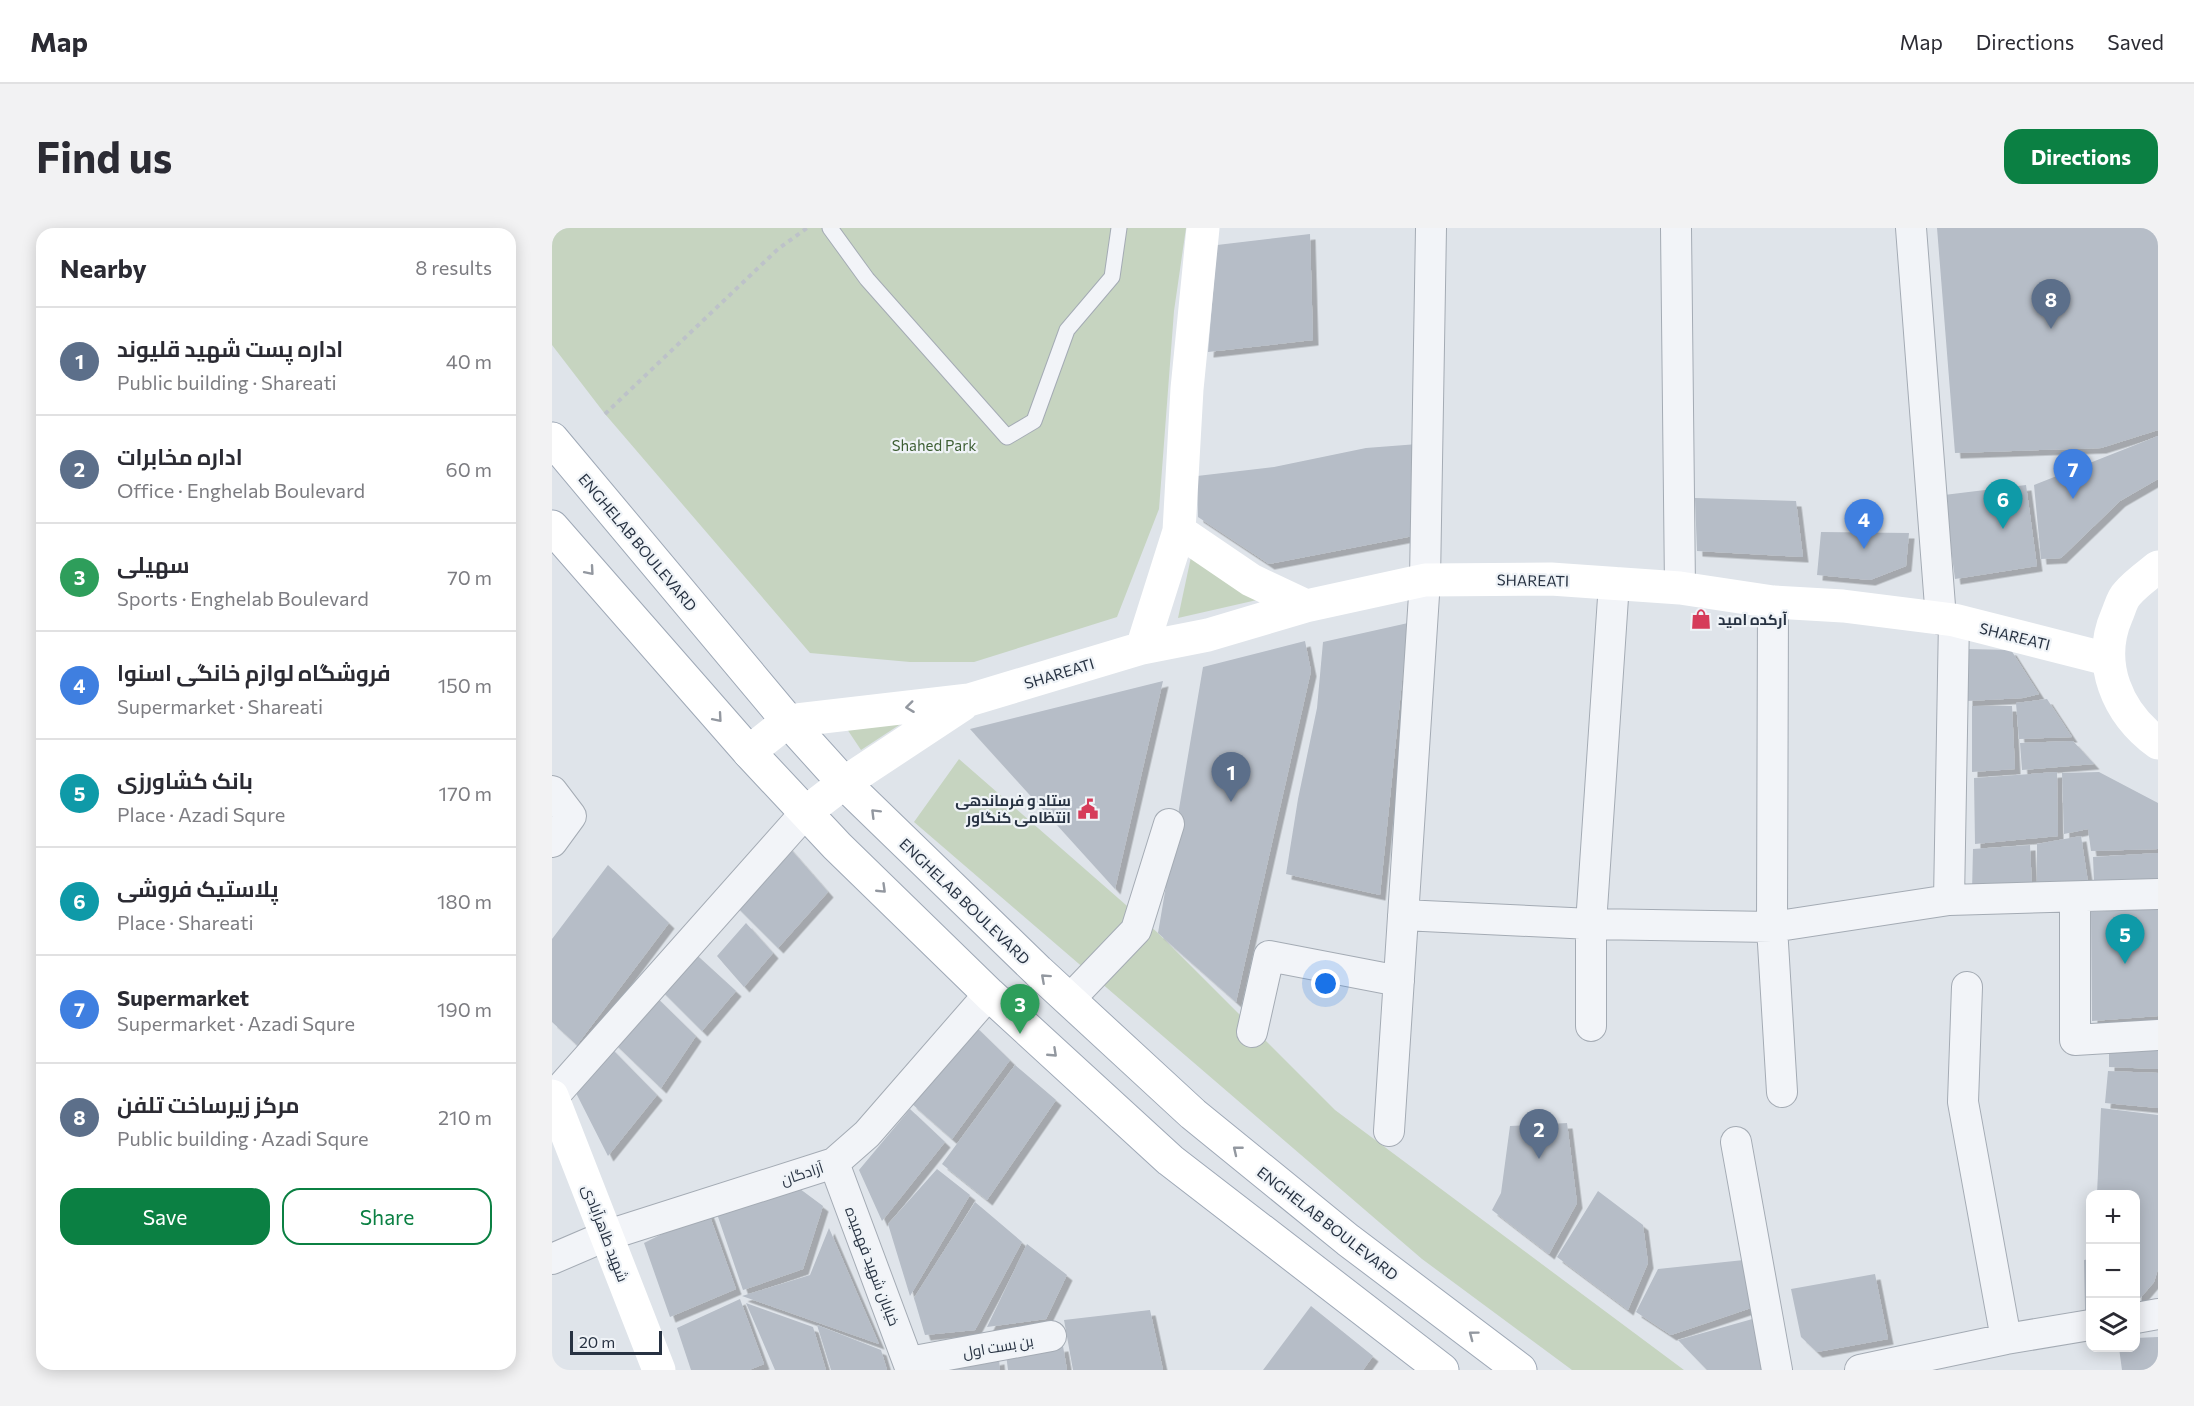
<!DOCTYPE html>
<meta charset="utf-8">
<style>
body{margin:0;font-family:Commissioner,Cairo,sans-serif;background:#f2f2f3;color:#2b2b33}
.controls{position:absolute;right:18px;bottom:18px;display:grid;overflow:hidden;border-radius:12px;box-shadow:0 3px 15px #0003}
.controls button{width:54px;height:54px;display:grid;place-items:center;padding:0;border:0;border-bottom:2px solid #e1e1e2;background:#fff;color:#2b2b33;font:30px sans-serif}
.scale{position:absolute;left:18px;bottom:15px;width:92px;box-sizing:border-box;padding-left:6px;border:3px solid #273242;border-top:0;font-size:16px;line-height:21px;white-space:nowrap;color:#273242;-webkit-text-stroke:4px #eff3f7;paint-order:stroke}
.you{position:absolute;left:774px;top:756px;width:21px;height:21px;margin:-15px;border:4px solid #fff;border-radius:50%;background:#1a73e8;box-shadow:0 0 0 9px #1a73e833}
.badge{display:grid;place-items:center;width:39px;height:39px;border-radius:50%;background:#0b8043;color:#fff;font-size:20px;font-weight:700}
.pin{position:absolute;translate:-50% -50px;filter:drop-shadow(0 2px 3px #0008)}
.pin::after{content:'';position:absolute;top:32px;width:21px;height:18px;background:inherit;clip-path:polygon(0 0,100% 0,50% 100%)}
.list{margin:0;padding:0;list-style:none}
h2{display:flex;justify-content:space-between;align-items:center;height:78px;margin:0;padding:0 24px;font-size:26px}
h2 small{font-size:20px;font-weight:400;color:#7c7c81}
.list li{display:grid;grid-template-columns:39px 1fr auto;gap:18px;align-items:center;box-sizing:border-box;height:108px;padding:0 24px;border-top:2px solid #e1e1e2}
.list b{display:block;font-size:22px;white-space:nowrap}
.list p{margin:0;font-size:20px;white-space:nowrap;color:#7c7c81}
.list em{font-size:20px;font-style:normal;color:#7c7c81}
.actions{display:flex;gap:12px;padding:18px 24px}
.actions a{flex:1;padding:14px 0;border:2px solid #0b8043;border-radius:18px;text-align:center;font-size:21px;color:#0b8043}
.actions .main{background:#0b8043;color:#fff}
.icon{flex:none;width:33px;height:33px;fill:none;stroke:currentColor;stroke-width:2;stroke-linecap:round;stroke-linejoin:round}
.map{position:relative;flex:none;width:1606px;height:1142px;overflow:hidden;border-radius:18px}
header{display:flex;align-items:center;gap:36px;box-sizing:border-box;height:84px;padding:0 30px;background:#fff;border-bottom:2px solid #e1e1e2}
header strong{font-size:28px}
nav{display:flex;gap:33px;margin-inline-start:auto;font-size:21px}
.intro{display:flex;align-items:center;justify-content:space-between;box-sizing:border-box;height:144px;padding:0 36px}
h1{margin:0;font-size:42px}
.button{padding:15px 27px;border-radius:18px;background:#0b8043;color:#fff;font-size:21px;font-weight:700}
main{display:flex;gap:36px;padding:0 36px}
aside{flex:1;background:#fff;border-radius:18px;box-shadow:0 3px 15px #0003}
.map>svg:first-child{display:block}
.green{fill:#c6d4c0}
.building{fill:#b6bdc7;filter:url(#shadow)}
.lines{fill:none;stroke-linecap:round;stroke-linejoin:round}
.lane-casing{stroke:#a4abb4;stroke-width:17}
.street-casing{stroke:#a4abb4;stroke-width:32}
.primary-casing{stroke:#9ea8b6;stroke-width:35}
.path{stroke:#bdc2c9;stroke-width:4;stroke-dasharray:4.5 4.5;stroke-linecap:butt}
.lane{stroke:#f2f4f8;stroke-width:15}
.street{stroke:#f2f4f8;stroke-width:30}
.secondary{stroke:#fff;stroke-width:33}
.primary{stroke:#fff;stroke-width:33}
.oneway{stroke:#9398a0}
.labels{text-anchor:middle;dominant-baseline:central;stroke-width:4.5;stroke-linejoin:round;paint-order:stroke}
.park-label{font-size:15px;fill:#3d5e33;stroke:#eff3f7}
.street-label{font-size:15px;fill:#273242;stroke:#eff3f7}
.poi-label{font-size:15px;font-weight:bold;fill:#273242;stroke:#eff3f7;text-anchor:start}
</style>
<header>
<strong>Map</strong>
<nav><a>Map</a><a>Directions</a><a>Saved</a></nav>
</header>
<div class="intro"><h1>Find us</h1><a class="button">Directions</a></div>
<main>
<aside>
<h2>Nearby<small>8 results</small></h2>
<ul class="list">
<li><span class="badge" style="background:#5c6f8a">1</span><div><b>اداره پست شهید قلیوند</b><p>Public building · Shareati</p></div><em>40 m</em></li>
<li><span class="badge" style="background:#5c6f8a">2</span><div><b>اداره مخابرات</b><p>Office · Enghelab Boulevard</p></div><em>60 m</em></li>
<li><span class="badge" style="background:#2e9e5b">3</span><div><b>سهیلی</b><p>Sports · Enghelab Boulevard</p></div><em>70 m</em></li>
<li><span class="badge" style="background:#3f7fe0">4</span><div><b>فروشگاه لوازم خانگی اسنوا</b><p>Supermarket · Shareati</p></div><em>150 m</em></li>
<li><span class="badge" style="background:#0f9aa8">5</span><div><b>بانک کشاورزی</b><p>Place · Azadi Squre</p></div><em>170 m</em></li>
<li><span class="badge" style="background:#0f9aa8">6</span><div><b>پلاستیک فروشی</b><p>Place · Shareati</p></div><em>180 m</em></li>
<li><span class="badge" style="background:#3f7fe0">7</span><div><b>Supermarket</b><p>Supermarket · Azadi Squre</p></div><em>190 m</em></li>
<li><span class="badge" style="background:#5c6f8a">8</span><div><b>مرکز زیرساخت تلفن</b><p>Public building · Azadi Squre</p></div><em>210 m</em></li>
</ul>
<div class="actions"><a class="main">Save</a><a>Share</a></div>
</aside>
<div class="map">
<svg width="1606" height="1142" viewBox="0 0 1606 1142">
<defs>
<filter id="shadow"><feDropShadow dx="5.5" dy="5.5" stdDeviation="0" flood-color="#0004"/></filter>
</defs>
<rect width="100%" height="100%" fill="#dfe4ea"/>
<path class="green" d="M0 0H634L622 83 607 281 565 389 422 434H358L258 425 53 186 0 117Z
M639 329 705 372 626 390Z
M367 484 309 522 291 495Z
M407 531 606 705 783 882 1132 1142H1020L870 1031 362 594Z"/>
<path class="building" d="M1385 0H1606V202L1549 220 1403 225Z
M758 6 761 112 656 124 665 17Z
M1606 208V251L1568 273 1509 330 1489 331 1482 257Z
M866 216 861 308 717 336 646 289 645 248 722 239 814 220Z
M1474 257 1485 338 1403 351 1392 267Z
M1143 270 1244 273 1251 329 1145 323Z
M1269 304 1357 305 1354 338 1318 352 1265 347Z
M856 395 828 667 734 646 746 571 765 480 771 414Z
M753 413 759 443 684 774 606 705 651 439Z
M1415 421 1459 422 1487 466 1471 470 1415 473Z
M611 453 563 661 418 501Z
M1495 471 1520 509 1467 511 1464 475Z
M1420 478H1460L1463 541 1420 544Z
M1521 513 1542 536 1470 542 1468 515Z
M1505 544 1506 608 1423 616 1422 550Z
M1547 544 1606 575V621L1539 623 1536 601 1512 606 1510 545Z
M226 607 276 664 226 720 175 669Z
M1529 608 1536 654 1485 657V616Z
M1478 617 1480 660 1420 664 1421 621Z
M1606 625V652L1542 654 1541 629Z
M56 637 117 695 25 817 0 794V711Z
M1606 680V788L1540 793 1539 684Z
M194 695 221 725 192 759 165 728Z
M137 720 184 763 150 803 105 758Z
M99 764 144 808 109 860 60 813Z
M422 797 458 832 400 911 359 875Z
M1606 813V841L1557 839V814Z
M56 817 105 867 56 928 24 865Z
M463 837 504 872 435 972 390 936Z
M1556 843 1606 845V880L1553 875Z
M1549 880 1606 887V1041L1602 1054 1584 1075V966H1545Z
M358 881 393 914 330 993 307 942Z
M1015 895 1025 975 997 1026 940 982 949 965 958 898Z
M385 941 418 967 358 1068 336 996Z
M244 958 271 978 251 1041 191 1062 164 983Z
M1046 963 1091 997 1096 1035 1076 1082 1005 1029Z
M423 974 470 1014 423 1102 373 1107 362 1070Z
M156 983 184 1061 118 1089 92 1015Z
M277 1000 327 1116 190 1068 258 1047Z
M475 1016 515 1047 494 1091 435 1099Z
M1538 1031V1081L1533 1082 1532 1032Z
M1192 1032 1202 1079 1119 1107 1084 1084 1106 1041Z
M1323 1046 1336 1111 1265 1124 1249 1109 1239 1061Z
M188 1071 212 1136 197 1142H139L125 1100Z
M194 1075 261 1099 274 1142H223Z
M759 1078 821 1128 811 1142H711Z
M598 1082 611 1142H521L512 1092Z
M1204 1090 1214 1142H1155L1126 1112Z
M265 1097 329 1122 335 1142H279Z
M1606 1109V1142H1570L1567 1120H1584V1110Z
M511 1118 515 1142H456L454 1126Z
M447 1131 448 1142H391Z"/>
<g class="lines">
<g class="lane-casing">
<path id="lane" d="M278 0 315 51 455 209 482 193 515 102 560 49 567 0"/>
</g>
<g class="street-casing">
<path id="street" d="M1124 0 1128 360
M1359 0 1389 391
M1221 374 1220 699 1230 864
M0 563 19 588 0 614
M1523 669V812L1606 807
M1397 672 1402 392
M851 687 1039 696 1220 699 1397 672 1606 666
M1415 759 1411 874 1454 1111
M517 772 584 702 617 596
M1039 798V696L1062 355
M700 804 717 728 847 753
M1 869 254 584
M837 903 873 352 879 0
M1184 914 1225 1142
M282 935 359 1142
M0 1031 56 1007 282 935 315 906 437 766
M1584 1090 1606 1086
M357 1134 499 1108
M1308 1142 1454 1111 1538 1097"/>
</g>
<g class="primary-casing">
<path id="primary" d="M0 211 236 493 292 555 486 743 641 886 796 1012 968 1142
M0 299 197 524 285 618 437 766 618 932 890 1142"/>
</g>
<path class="path" d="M53 186 226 21 255 0"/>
<use href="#lane" class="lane"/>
<use href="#street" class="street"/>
<path class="secondary" d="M627 303 699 352 754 378
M1606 339C1596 347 1583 356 1575 366 1570 371 1568 380 1565 387 1544 435 1565 485 1606 515
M590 420 627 303 635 161 651 0
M197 524 236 493 417 472 590 420 656 407 754 378 873 352 999 351 1128 360 1221 374 1291 378 1402 392 1555 431
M254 584 292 555 410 477
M0 868 107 1142"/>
<use href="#primary" class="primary"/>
</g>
<defs><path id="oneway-chevron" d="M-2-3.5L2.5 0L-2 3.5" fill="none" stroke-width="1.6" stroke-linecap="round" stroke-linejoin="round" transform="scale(1.5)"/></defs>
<g class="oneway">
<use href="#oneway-chevron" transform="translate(38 343) rotate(49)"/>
<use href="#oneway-chevron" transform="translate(358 479) rotate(173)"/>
<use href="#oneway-chevron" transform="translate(166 490) rotate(49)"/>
<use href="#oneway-chevron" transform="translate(323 585) rotate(-135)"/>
<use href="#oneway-chevron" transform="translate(330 661) rotate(44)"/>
<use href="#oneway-chevron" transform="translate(493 750) rotate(-138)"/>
<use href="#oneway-chevron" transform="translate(501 825) rotate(43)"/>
<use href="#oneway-chevron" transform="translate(685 922) rotate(-141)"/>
<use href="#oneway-chevron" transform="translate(921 1107) rotate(-143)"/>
</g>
<defs>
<g id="shop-bare" transform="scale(1.62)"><path d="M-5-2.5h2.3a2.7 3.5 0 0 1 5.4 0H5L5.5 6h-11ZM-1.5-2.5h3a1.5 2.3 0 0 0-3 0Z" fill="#d63c5a" stroke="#eff3f7" stroke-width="2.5" paint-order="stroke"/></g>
<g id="civic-bare" transform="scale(1.62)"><path d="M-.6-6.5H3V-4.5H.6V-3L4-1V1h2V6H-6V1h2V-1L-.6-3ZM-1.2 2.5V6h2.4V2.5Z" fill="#d63c5a" stroke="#eff3f7" stroke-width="2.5" paint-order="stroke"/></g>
</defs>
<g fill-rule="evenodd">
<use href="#shop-bare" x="1149" y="391"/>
<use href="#civic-bare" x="536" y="581"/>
</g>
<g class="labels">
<g class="park-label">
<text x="382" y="217">Shahed Park</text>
</g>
<g class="street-label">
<text transform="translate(86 314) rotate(50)">ENGHELAB BOULEVARD</text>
<text transform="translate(981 352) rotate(1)">SHAREATI</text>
<text transform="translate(1463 408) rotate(14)">SHAREATI</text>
<text transform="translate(507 445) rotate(-17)">SHAREATI</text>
<text transform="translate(413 673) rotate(44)">ENGHELAB BOULEVARD</text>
<text transform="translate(250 945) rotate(-18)">آزادگان</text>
<text transform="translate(776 995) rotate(38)">ENGHELAB BOULEVARD</text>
<text transform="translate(54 1005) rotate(69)">شهید طاهرآبادی</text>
<text transform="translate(321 1038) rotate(69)">خیابان شهید فهمیده</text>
<text transform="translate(446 1118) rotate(-10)">بن بست اول</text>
</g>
<g class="poi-label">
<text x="1166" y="391">آرکده امید</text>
<text x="519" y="572" text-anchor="end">ستاد و فرماندهی<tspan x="519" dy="17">انتظامی کنگاور</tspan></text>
</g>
</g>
</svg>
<div class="controls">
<button>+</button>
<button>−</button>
<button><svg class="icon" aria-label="layers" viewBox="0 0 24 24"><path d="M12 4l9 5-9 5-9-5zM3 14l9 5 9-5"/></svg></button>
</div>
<div class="scale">20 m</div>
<div class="you"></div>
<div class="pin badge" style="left:679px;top:574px;background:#5c6f8a">1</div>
<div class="pin badge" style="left:987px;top:931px;background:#5c6f8a">2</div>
<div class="pin badge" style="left:468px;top:806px;background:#2e9e5b">3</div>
<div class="pin badge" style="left:1312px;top:321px;background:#3f7fe0">4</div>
<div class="pin badge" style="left:1573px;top:736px;background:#0f9aa8">5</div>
<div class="pin badge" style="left:1451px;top:301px;background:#0f9aa8">6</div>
<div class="pin badge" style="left:1521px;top:271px;background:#3f7fe0">7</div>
<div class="pin badge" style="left:1499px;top:101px;background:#5c6f8a">8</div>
</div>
</main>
